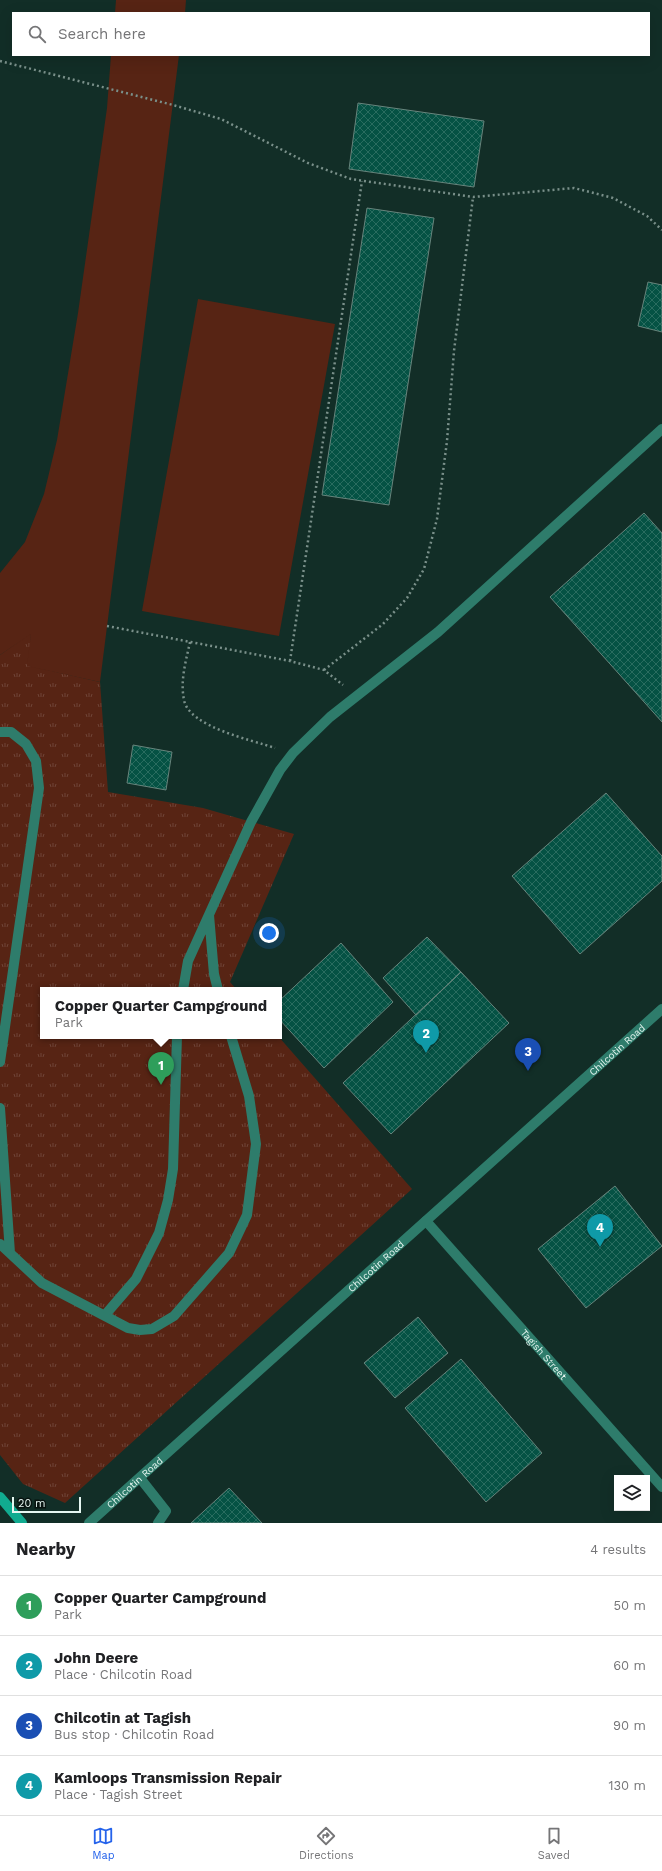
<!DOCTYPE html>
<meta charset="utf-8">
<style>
body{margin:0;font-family:"Work Sans",sans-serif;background:#f6f6f6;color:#202124}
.controls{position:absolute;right:12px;bottom:12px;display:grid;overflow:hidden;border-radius:0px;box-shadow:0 4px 16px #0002}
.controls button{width:36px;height:36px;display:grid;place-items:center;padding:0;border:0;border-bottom:1px solid #e0e0e0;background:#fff;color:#202124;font:20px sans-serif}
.scale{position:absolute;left:12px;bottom:10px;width:69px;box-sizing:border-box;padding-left:4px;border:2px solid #e6f6f1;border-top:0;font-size:11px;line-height:14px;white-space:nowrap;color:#e6f6f1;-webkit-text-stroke:3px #081310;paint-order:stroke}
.you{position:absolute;left:269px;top:933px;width:14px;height:14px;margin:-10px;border:3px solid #fff;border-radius:50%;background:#1a73e8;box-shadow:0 0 0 6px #1a73e833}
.badge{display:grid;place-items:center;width:26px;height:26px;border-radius:50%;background:#2563eb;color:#fff;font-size:13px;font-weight:700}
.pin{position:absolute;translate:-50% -33px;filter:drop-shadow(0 1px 2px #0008)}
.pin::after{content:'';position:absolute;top:21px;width:14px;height:12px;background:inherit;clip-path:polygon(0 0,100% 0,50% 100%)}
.popup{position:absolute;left:40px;top:987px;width:242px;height:52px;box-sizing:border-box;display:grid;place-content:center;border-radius:0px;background:#fff;filter:drop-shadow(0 1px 3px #0005);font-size:13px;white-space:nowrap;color:#757577}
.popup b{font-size:15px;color:#202124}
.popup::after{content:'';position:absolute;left:50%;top:100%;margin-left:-8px;border:8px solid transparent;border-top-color:#fff}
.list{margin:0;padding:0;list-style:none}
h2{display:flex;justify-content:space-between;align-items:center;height:52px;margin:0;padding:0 16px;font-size:17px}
h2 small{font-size:13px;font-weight:400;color:#757577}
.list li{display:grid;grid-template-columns:26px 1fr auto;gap:12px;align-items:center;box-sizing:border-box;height:60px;padding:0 16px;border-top:1px solid #e0e0e0}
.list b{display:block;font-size:15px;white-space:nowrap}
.list p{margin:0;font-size:13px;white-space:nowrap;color:#757577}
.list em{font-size:13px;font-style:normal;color:#757577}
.icon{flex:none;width:22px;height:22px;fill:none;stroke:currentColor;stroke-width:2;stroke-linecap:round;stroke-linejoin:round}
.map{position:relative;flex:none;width:662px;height:1523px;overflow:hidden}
.search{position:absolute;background:#fff;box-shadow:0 4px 16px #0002;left:12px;right:12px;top:12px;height:44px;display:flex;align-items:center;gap:10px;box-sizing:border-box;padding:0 14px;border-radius:0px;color:#757577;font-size:15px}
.sheet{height:292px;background:#fff}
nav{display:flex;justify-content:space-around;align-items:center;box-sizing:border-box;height:56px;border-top:1px solid #e0e0e0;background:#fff;font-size:11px;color:#757577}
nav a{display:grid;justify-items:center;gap:2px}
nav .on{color:#2563eb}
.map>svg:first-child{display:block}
.park{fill:url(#park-tufts)}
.garden{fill:#572414}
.building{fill:url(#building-cross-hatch);stroke:#67847c}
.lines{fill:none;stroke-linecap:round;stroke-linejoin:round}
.path{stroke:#7a908a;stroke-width:2.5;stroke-dasharray:2 3;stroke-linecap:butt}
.lane{stroke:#2e7c6b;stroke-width:10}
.street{stroke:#2e7c6b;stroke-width:10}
.secondary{stroke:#11ab90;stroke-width:10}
.labels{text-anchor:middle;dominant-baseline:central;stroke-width:4;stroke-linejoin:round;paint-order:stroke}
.street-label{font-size:10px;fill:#e6f6f1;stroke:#081310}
</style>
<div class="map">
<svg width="662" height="1523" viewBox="0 0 662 1523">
<defs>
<pattern id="park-tufts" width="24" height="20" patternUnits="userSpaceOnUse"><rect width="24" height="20" fill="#572414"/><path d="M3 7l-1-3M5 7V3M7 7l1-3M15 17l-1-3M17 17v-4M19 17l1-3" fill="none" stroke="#6f4437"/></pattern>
<pattern id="building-cross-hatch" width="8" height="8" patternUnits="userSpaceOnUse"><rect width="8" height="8" fill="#055244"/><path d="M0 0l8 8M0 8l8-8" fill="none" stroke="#296c5f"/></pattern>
</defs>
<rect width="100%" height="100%" fill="#122e27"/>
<path class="park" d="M31 633 30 666 100 682 108 792 203 808 294 834 230 982 237 990H43V1036H278L412 1189 65 1503 23 1484 0 1455V655Z"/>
<path class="garden" d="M116 0H186L185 13H115Z
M111 55H179L100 682 27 666 31 634 0 655V573L25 542 44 494 57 440 78 313 107 108Z
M198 299 335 324 279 636 142 611Z"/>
<path class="building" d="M358 103 484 121 474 187 349 169Z
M367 208 434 218 389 505 322 495Z
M648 282 662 285V332L638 326Z
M644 513 662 533V722L550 597Z
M133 745 172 752 166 790 127 783Z
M606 793 662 856V881L580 954 512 876Z
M427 937 461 972 416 1015 383 978Z
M341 943 393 1002 324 1068 279 1019V1001Z
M461 972 509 1023 391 1134 343 1083Z
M615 1186 662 1246 586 1308 538 1249Z
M418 1317 448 1353 395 1398 364 1363Z
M461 1359 542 1453 486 1502 405 1408Z
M229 1488 262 1523H191Z"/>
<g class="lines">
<path class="path" d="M0 61 173 105 221 119 308 163 351 179 473 197 574 188 613 198 647 216 662 230
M107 626 290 661 324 670 343 685
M190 642C186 661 180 680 184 700 189 727 252 740 275 748
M290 661 362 181
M324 670 383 624 407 598 424 569 437 519 447 441 454 351 473 197"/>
<path class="lane" d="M0 732H11L26 744 36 761 39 788 0 1062
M209 915 214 974 218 990
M183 990 188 961 251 822 280 770 293 753 330 717 438 632 662 429
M0 1108 10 1253
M0 1244 42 1283 128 1328 140 1330 152 1329 174 1316 229 1253 247 1215 256 1144 249 1096 231 1036
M105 1315 136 1279 159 1233 168 1200 173 1169 177 1036
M140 1478 166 1511 158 1523"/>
<g class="street">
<path id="s1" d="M426 1221 662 1487"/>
<path id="s2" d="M89 1523 662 1009"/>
</g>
<path class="secondary" d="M0 1497 22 1523"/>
</g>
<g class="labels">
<g class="street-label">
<text stroke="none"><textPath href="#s2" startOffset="709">Chilcotin Road</textPath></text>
<text stroke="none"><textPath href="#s2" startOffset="385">Chilcotin Road</textPath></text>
<text stroke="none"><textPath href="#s1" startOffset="178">Tagish Street</textPath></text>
<text stroke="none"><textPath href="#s2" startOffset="61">Chilcotin Road</textPath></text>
</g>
</g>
</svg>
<div class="controls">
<button><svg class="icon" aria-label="layers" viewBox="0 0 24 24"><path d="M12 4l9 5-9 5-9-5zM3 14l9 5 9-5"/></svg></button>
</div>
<div class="scale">20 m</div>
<div class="you"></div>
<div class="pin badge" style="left:161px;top:1085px;background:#2e9e5b">1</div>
<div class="popup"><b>Copper Quarter Campground</b>Park</div>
<div class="pin badge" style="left:426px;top:1053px;background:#0f9aa8">2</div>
<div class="pin badge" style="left:528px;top:1071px;background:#1a4fb4">3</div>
<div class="pin badge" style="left:600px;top:1247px;background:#0f9aa8">4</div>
<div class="search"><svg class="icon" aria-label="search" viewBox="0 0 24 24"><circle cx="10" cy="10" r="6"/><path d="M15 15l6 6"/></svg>Search here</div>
</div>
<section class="sheet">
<h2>Nearby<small>4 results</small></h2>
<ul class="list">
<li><span class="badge" style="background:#2e9e5b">1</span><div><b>Copper Quarter Campground</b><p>Park</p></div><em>50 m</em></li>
<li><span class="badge" style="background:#0f9aa8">2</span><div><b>John Deere</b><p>Place · Chilcotin Road</p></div><em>60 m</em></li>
<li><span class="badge" style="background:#1a4fb4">3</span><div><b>Chilcotin at Tagish</b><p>Bus stop · Chilcotin Road</p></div><em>90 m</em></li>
<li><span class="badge" style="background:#0f9aa8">4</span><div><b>Kamloops Transmission Repair</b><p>Place · Tagish Street</p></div><em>130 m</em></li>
</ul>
</section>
<nav>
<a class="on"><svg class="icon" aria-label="map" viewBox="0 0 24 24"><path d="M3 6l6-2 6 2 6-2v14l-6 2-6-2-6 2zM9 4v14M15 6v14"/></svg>Map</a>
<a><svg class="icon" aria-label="directions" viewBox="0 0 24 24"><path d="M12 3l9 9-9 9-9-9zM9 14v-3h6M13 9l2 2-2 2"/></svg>Directions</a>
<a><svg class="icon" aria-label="saved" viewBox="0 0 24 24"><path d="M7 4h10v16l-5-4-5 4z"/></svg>Saved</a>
</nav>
